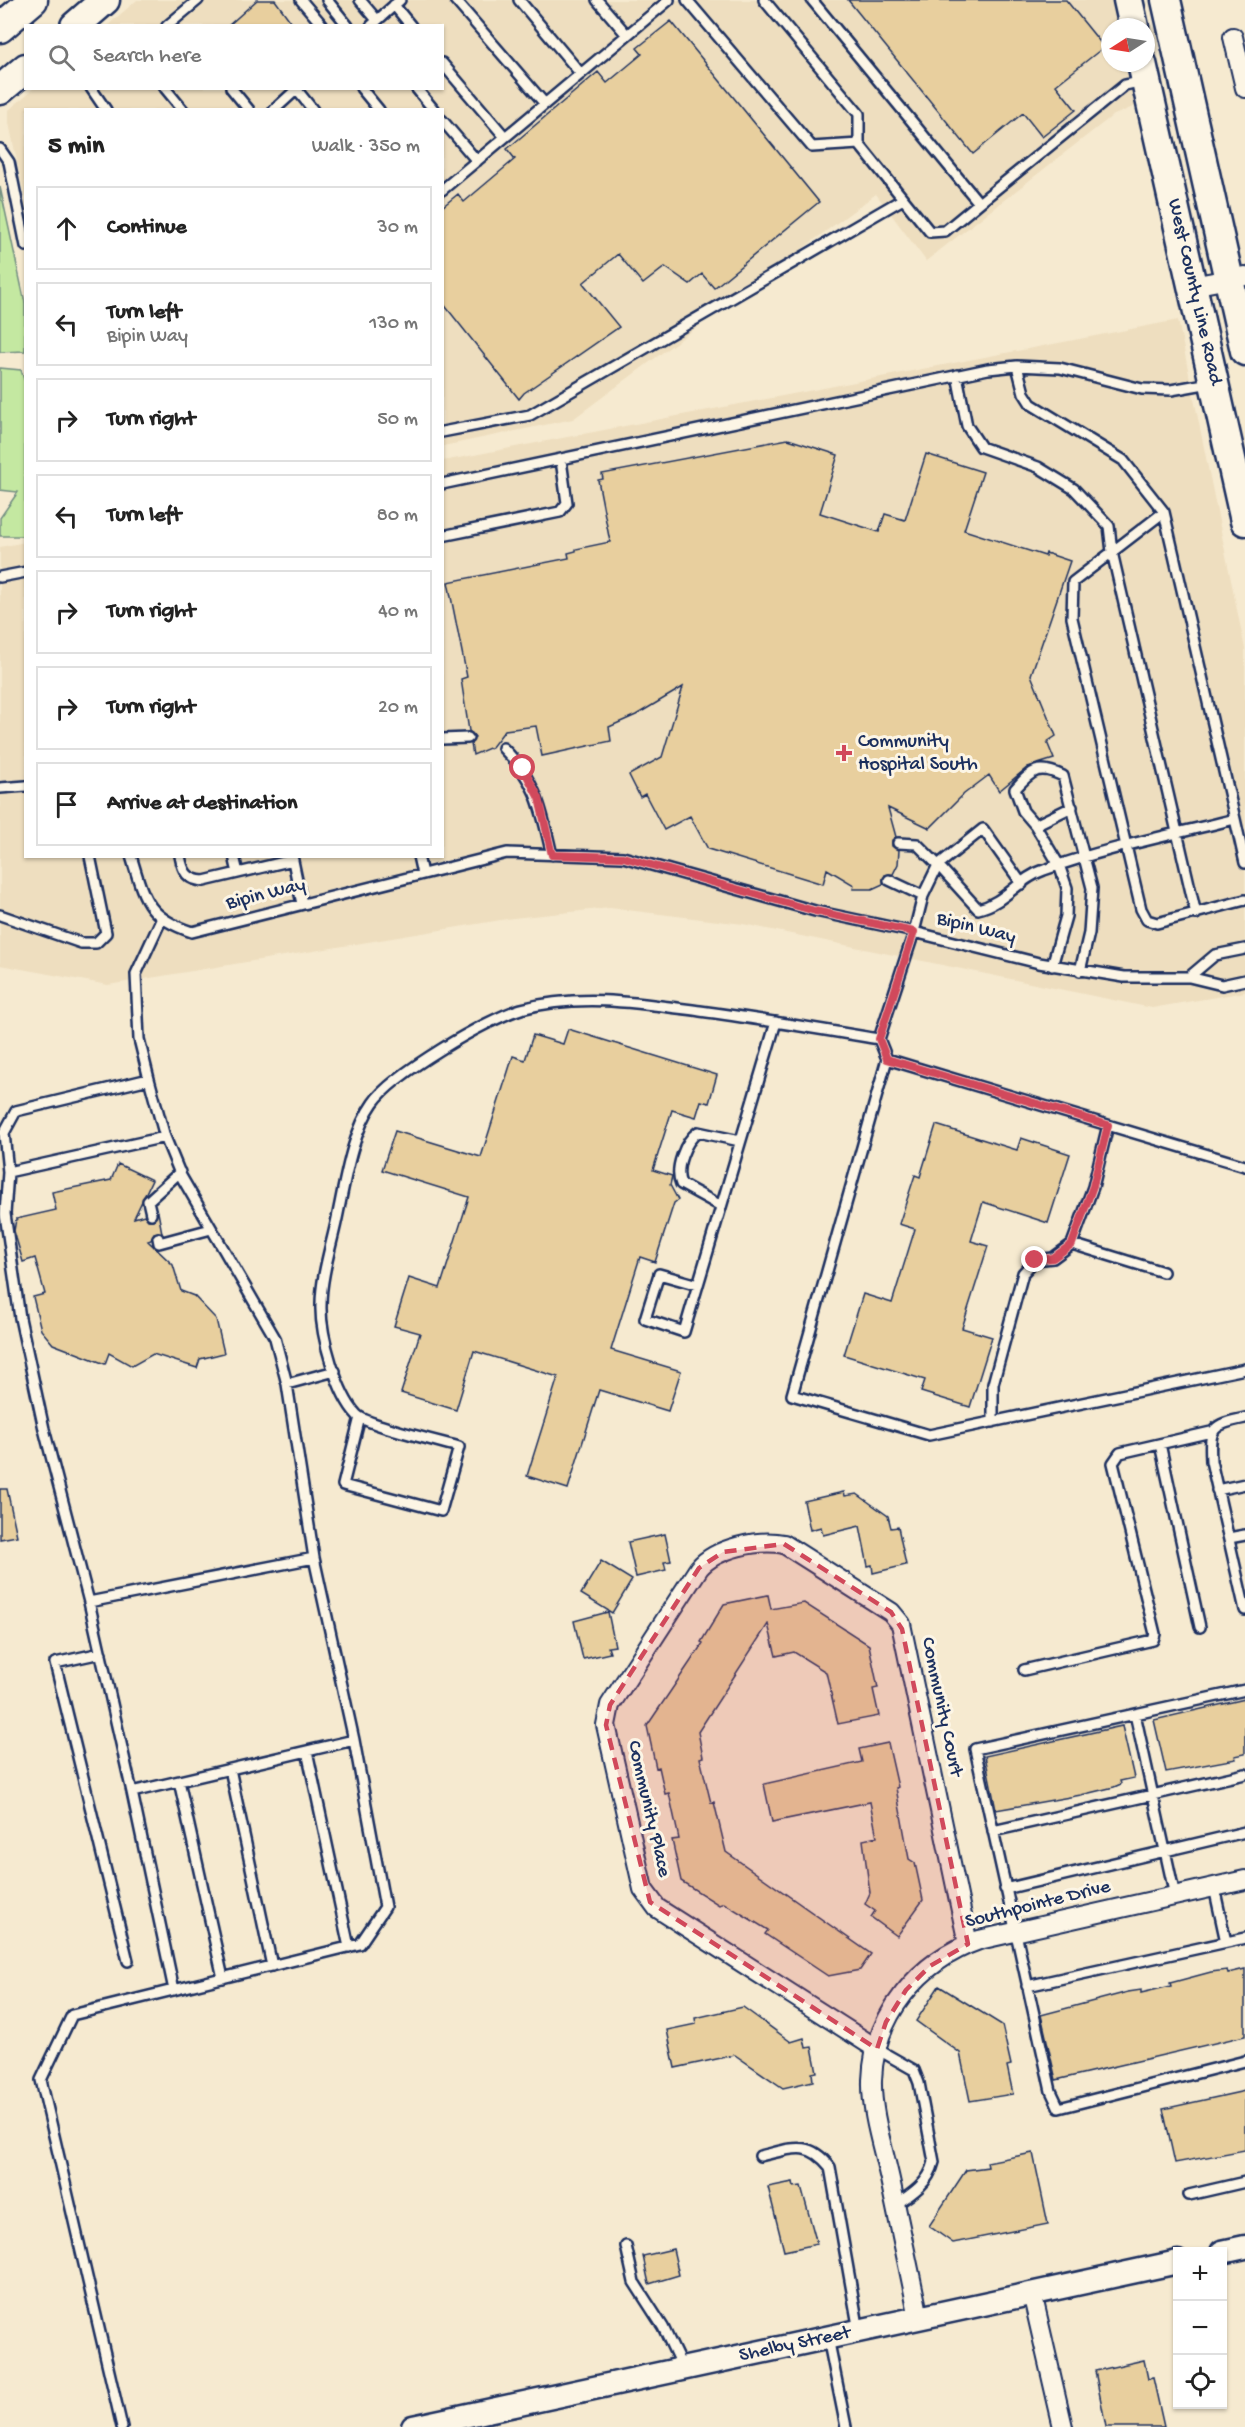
<!DOCTYPE html>
<meta charset="utf-8">
<style>
body{margin:0;font-family:"Gochi Hand",sans-serif;background:#f6f6f6;color:#222}
.controls{position:absolute;right:18px;bottom:18px;display:grid;overflow:hidden;border-radius:0px;box-shadow:0 2px 4px #0004}
.controls button{width:54px;height:54px;display:grid;place-items:center;padding:0;border:0;border-bottom:2px solid #e0e0e0;background:#fff;color:#222;font:30px sans-serif}
.compass{position:absolute;left:1101px;top:18px;width:54px;height:54px;border-radius:50%;background:#fff;box-shadow:0 2px 4px #0004;rotate:258deg}
.stop{position:absolute;width:18px;height:18px;margin:-14px;border:4px solid #d1495b;border-radius:50%;background:#fff}
.stop.end{background:#d1495b;border-color:#fff;box-shadow:0 2px 6px #0008}
.list{margin:0;padding:0;list-style:none}
h2{display:flex;justify-content:space-between;align-items:center;height:78px;margin:0;padding:0 24px;font-size:26px}
h2 small{font-size:20px;font-weight:400;color:#767676}
.list li{display:grid;grid-template-columns:39px 1fr auto;gap:18px;align-items:center;box-sizing:border-box;height:84px;margin:0 12px 12px;padding:0 12px;border:2px solid #e0e0e0;border-radius:0px}
.list b{display:block;font-size:22px;white-space:nowrap}
.list p{margin:0;font-size:20px;white-space:nowrap;color:#767676}
.list em{font-size:20px;font-style:normal;color:#767676}
.icon{flex:none;width:33px;height:33px;fill:none;stroke:currentColor;stroke-width:2;stroke-linecap:round;stroke-linejoin:round}
.map{position:relative;flex:none;width:1245px;height:2427px;overflow:hidden}
.search{position:absolute;background:#fff;box-shadow:0 2px 4px #0004;left:24px;top:24px;width:420px;height:66px;display:flex;align-items:center;gap:15px;box-sizing:border-box;padding:0 21px;border-radius:0px;color:#767676;font-size:22px}
.panel{position:absolute;background:#fff;box-shadow:0 2px 4px #0004;left:24px;top:108px;width:420px;height:750px;border-radius:0px}
.map>svg:first-child{display:block}
.built{fill:#eedebf}
.green{fill:#c4e8a1;stroke:#708c80;stroke-width:1.5}
.building{fill:#e8cf9e;stroke:#1b2f5e;stroke-width:1.5}
.lines{fill:none;stroke-linecap:round;stroke-linejoin:round}
.service-casing{stroke:#1b2f5e;stroke-width:14}
.minor-casing{stroke:#1b2f5e;stroke-width:22}
.tertiary-casing{stroke:#1b2f5e;stroke-width:27}
.primary-casing{stroke:#1b2f5e;stroke-width:33}
.service{stroke:#fcf5e5;stroke-width:9}
.minor{stroke:#fcf5e5;stroke-width:18}
.tertiary{stroke:#fcf5e5;stroke-width:22}
.primary{stroke:#fcf5e5;stroke-width:28}
.route{stroke:#d1495b;stroke-width:8}
.marked{fill:#d1495b;fill-opacity:0.2;stroke:#d1495b;stroke-width:4.5;stroke-dasharray:12 8;stroke-linejoin:round}
.poi-dot{fill:#d1495b;stroke:#fcf5e5;stroke-width:2}
.labels{text-anchor:middle;dominant-baseline:central;stroke-width:6;stroke-linejoin:round;paint-order:stroke}
.street-label{font-size:20px;fill:#1b2f5e;stroke:#fcf5e5}
.poi-label{font-size:20px;fill:#1b2f5e;stroke:#fcf5e5;text-anchor:start}
</style>
<div class="map">
<svg width="1245" height="2427" viewBox="0 0 1245 2427">
<rect width="100%" height="100%" fill="#f6ead0"/>
<filter id="ink" filterUnits="userSpaceOnUse"><feTurbulence type="fractalNoise" baseFrequency=".0167" numOctaves="2"/><feDisplacementMap in="SourceGraphic" scale="12" xChannelSelector="R" yChannelSelector="G"/><feConvolveMatrix kernelMatrix="1 2 1 2 8 2 1 2 1" color-interpolation-filters="sRGB"/></filter>
<g filter="url(#ink)">
<path class="built" d="M137 0H1117L1123 27H1110V63H1131L1140 104 1112 116 926 261 876 194 573 419 443 446 442 110H26L25 199 9 123V110L34 88H442V26L108 25Z
M1178 320 1245 649V992L1152 1008 743 924 610 908 513 918 108 985 0 965V547L25 542 26 856H442L443 461Z"/>
<path class="green" d="M0 187 25 303V351L0 352Z
M0 368 21 370 25 382V536H0V518L18 492 0 490Z"/>
<path class="building" d="M257 0H275L294 26H228Z
M848 0H1066L1104 47 1056 85 1076 110 1042 137 1023 113 973 154Z
M671 21 819 202 714 288 702 274 690 284 665 267 643 284 618 254 583 283 619 327 524 393 519 399 442 302V207L458 194 464 202 515 159 507 149 598 72 607 83 642 54 637 48Z
M788 439 838 455 820 513 879 532 885 514 905 520 926 454 983 472 964 530 1045 556 1046 553 1070 561 1031 675 1056 736 1047 742 1054 759 1028 767 999 791 989 775 964 794 930 828 888 808 896 837 892 840V846L899 850 898 864 893 874 885 875 883 884 872 889H853L854 885 827 869 823 884 708 849 690 816 664 830 645 794 640 797 629 775 662 757 683 687 636 715 609 727 611 741 542 756 536 726 505 730 492 747 473 755 471 744 475 737 469 731 461 679 467 677 448 582 569 558 568 553 576 551V549L610 542 598 480 603 479 602 474Z
M568 1029 717 1075 709 1103 701 1101 696 1117 672 1110 653 1170 672 1176 670 1185 678 1200 674 1203 655 1262 640 1257 611 1350 681 1371 668 1411 599 1390 568 1489 527 1476 558 1377 474 1351 456 1410 401 1393 420 1333 394 1326 409 1278 440 1288 469 1197 382 1170 395 1131 481 1157 513 1056 525 1060 533 1035 563 1044Z
M936 1125 1017 1150 1021 1138 1070 1154 1048 1223 983 1202 971 1241 988 1246 962 1328 992 1337 970 1407 921 1392 925 1380 844 1355 863 1294 892 1303 915 1229 899 1224 915 1175 920 1177Z
M118 1164 152 1180 134 1218 144 1215 148 1220H153L158 1212 162 1233H154L151 1240 148 1241 173 1265 181 1291 194 1296 216 1319 224 1353 200 1359 197 1368 153 1354 132 1366 109 1353 105 1364 53 1344 41 1330 33 1297 45 1294 35 1258 23 1262 14 1231 16 1219 56 1210 52 1192 111 1180Z
M0 1489H7L17 1536 0 1539Z
M844 1492 845 1496 857 1494 888 1516 891 1528 898 1527 906 1565 873 1573 872 1565 868 1566 860 1526 823 1535 821 1527 810 1530 804 1501Z
M665 1534 671 1561 664 1562 666 1570 636 1577 628 1542Z
M601 1561 632 1580 612 1613 581 1594Z
M768 1595 771 1609 804 1603 869 1645 878 1688 873 1689 879 1716 838 1724 826 1672 794 1652 776 1656 768 1624 698 1732 703 1757 700 1758 711 1803 714 1802 726 1852 871 1954 860 1970 828 1976 765 1934 768 1930 724 1903 719 1905 681 1881 672 1840 679 1839 669 1793 665 1794 659 1767 656 1768 647 1726 703 1643 701 1642 724 1604Z
M608 1612 615 1646 608 1647 610 1653 583 1659 574 1621Z
M1245 1699V1754L1235 1756 1236 1759 1166 1772 1154 1720Z
M1122 1726 1134 1778 1120 1781 1121 1784 1114 1787 1081 1795 996 1810 985 1756Z
M888 1743 898 1787 896 1788 909 1859 915 1863 923 1900 897 1936 871 1917 875 1911 865 1904 870 1893 863 1840 877 1837 870 1802 772 1822 764 1784 862 1762 859 1749Z
M1245 1969V2036L1056 2080 1041 2015 1128 1992 1141 1990V1993L1171 1986 1170 1983 1211 1972 1227 1970 1228 1973Z
M939 1986 1002 2025 1011 2065 1007 2066 1013 2094 970 2101 960 2053 916 2021Z
M743 2007 791 2042 804 2038 806 2048 812 2047 817 2072 812 2073 813 2081 783 2088 735 2055 675 2068 667 2030 696 2024 695 2018Z
M1245 2091V2150L1175 2163 1163 2109Z
M1033 2153 1048 2224 953 2243 929 2226 966 2170 988 2167 987 2162Z
M793 2182 794 2187 801 2186 817 2244 784 2251 768 2187Z
M673 2249 679 2275 649 2284 643 2256Z
M1144 2360 1148 2379 1153 2378 1164 2427H1106L1095 2371Z"/>
<g class="lines">
<g class="service-casing">
<path id="service" d="M301 0 323 26
M327 0 348 26
M360 0 377 20
M455 0 545 104
M519 0 581 74
M597 0 627 35
M687 0 812 147 859 144
M764 0 859 114V144L930 232 945 231 979 203
M812 0 979 203 1125 85 1143 81
M394 5 411 26
M167 26 198 0
M371 26 400 0
M442 63 505 137
M91 88 106 110
M165 88 183 110
M231 88 249 110
M361 88 379 110
M416 88 434 110
M297 90 313 110
M274 110 298 88
M442 120 477 161
M0 149 9 162 26 246
M442 190 669 0
M1017 366 1024 393 1031 404 1123 460 1164 512 1235 819C1171 835 1106 848 1044 870 1019 878 1005 903 978 909L938 865 923 896 914 932 879 1039 887 1059 792 1395 929 1435 1245 1369
M957 375 967 426 981 447 1038 467 1074 489 1109 526 1112 552 1073 582 1072 618 1141 909 1147 920 1157 923 1245 900
M442 432 530 415 903 199
M442 484 988 369 1017 366 1060 368 1142 389 1171 390 1210 383
M1164 512 1112 552 1196 914
M442 536 560 512 567 503 561 460
M0 577 26 572
M442 739 468 738
M503 748C538 783 541 809 552 855
M0 788 26 786
M1235 819 1245 863
M1035 825 1072 807
M898 843 917 844 938 865 983 829 1022 884
M131 856C144 898 146 917 192 932L507 853 623 857 815 911 914 932 1039 963 1124 977H1189L1222 985 1245 980
M180 856C183 872 187 880 204 881L293 860
M234 856 238 873
M292 856 302 904
M418 856 422 874
M889 880 923 896
M0 915 81 943H96L106 933 90 856
M1052 966 1066 916 1067 888 1059 865 1035 825 1023 811 1015 789C1032 770 1039 764 1063 776L1092 888 1089 933 1080 971
M1189 977 1215 955 1245 949
M887 1059 1245 1166
M149 1079 165 1137 181 1176 275 1338 287 1384 314 1558
M8 1172 165 1137
M721 1206 681 1184C674 1169 685 1141 698 1132L740 1141
M151 1214 148 1201 180 1172
M158 1238 159 1243 211 1229
M1072 1244 1163 1272
M698 1285 659 1274 645 1319 684 1332 776 1022
M287 1384 335 1371
M360 1417 343 1485 441 1511 459 1447C441 1442 367 1425 357 1415 337 1394 320 1334 321 1305 321 1278 330 1250 336 1223 344 1187 351 1134 373 1103 393 1074 487 1019 521 1009 581 993 640 1003 700 1011 760 1019 819 1029 879 1039
M1245 1418C1212 1425 1209 1427 1211 1461L1245 1610
M993 1422V1384L1023 1273 1035 1260 1053 1258 1072 1244 1093 1187 1108 1125
M1160 1444 1200 1627
M1217 1490 1245 1484
M1229 1538 1245 1535
M89 1602 44 1429 20 1318 5 1214 8 1172 4 1133 16 1111 149 1079 139 1039 136 974 162 918
M101 1653 55 1663 128 1961
M1024 1670 1153 1640 1155 1634 1113 1463 1120 1453 1211 1432
M1245 1690 975 1749 1051 2091 1059 2108 1245 2061
M1135 1714 1175 1896
M307 1751 349 1947
M230 1769 272 1966
M179 1781 223 1978
M132 1792 89 1602 314 1558 354 1740
M993 1831 1245 1774
M1214 1887 1226 1942
M1005 1889 1245 1832
M1027 1986 1245 1938
M877 2049 914 2070 919 2083 934 2162C929 2183 912 2194 895 2205
M760 2156C791 2149 808 2139 830 2167L859 2331
M1189 2195 1245 2182
M626 2246 634 2282 663 2327 683 2369
M828 2338 846 2427
M122 2427 41 2080 72 2015 360 1944 385 1907 354 1740 132 1792 174 1990"/>
</g>
<g class="minor-casing">
<path id="minor" d="M1233 37 1245 88
M1192 286 1245 276
M877 2049 657 1908 643 1889 606 1725 610 1705 699 1568C716 1548 758 1539 784 1544L891 1612 901 1624 968 1944
M1032 2293 1063 2427
M919 2318C910 2273 900 2228 891 2184 884 2150 871 2114 872 2080 874 2015 919 1961 979 1940L1245 1880"/>
</g>
<g class="tertiary-casing">
<path id="tertiary" d="M1222 2252 1245 2247
M413 2427 1178 2262"/>
</g>
<g class="primary-casing">
<path id="primary" d="M1128 0 1134 27
M1166 0 1245 351
M75 26 105 0
M0 28 33 0
M1142 63 1245 521
M0 90 26 68"/>
</g>
<use href="#service" class="service"/>
<use href="#minor" class="minor"/>
<use href="#tertiary" class="tertiary"/>
<use href="#primary" class="primary"/>
</g>
</g>
<g class="lines" filter="url(#ink)">
<path class="route" d="M523 768 539 798 552 855 623 857 815 911 914 932 879 1039 887 1059 1108 1125 1093 1186 1072 1244 1053 1258 1035 1260"/>
</g>
<path class="marked" d="M784 1544 891 1612 902 1629 968 1944 930 1966 906 1990 886 2022 877 2049 650 1902 606 1725 610 1705 699 1568 723 1552Z"/>
<path class="poi-dot" d="M841 744h6v6h6v6h-6v6h-6v-6h-6v-6h6z"/>
<g class="labels">
<g class="street-label">
<text transform="translate(1194 292) rotate(77)">West County Line Road</text>
<text transform="translate(266 895) rotate(-14)">Bipin Way</text>
<text transform="translate(976 929) rotate(14)">Bipin Way</text>
<text transform="translate(941 1707) rotate(78)">Community Court</text>
<text transform="translate(648 1809) rotate(77)">Community Place</text>
<text transform="translate(1038 1905) rotate(-14)">Southpointe Drive</text>
<text transform="translate(795 2345) rotate(-12)">Shelby Street</text>
</g>
<g class="poi-label">
<text x="858" y="742">Community<tspan x="858" dy="23">Hospital South</tspan></text>
</g>
</g>
</svg>
<div class="controls">
<button>+</button>
<button>−</button>
<button><svg class="icon" aria-label="locate" viewBox="0 0 24 24"><circle cx="12" cy="12" r="6"/><path d="M12 2v4M12 18v4M2 12h4M18 12h4"/></svg></button>
</div>
<svg class="compass" viewBox="-18 -18 36 36"><path d="M0-13l5 13h-10z" fill="#e53935"/><path d="M0 13l5-13h-10z" fill="#767676"/></svg>
<div class="stop" style="left:523px;top:768px"></div>
<div class="stop end" style="left:1035px;top:1260px"></div>
<div class="search"><svg class="icon" aria-label="search" viewBox="0 0 24 24"><circle cx="10" cy="10" r="6"/><path d="M15 15l6 6"/></svg>Search here</div>
<section class="panel">
<h2>5 min<small>Walk · 350 m</small></h2>
<ul class="list">
<li><svg class="icon" aria-label="ahead" viewBox="0 0 24 24"><path d="M12 20V5M6 11l6-6 6 6"/></svg><div><b>Continue</b></div><em>30 m</em></li>
<li><svg class="icon" aria-label="left" viewBox="0 0 24 24"><path d="M17 20v-9H6M10 6l-5 5 5 5"/></svg><div><b>Turn left</b><p>Bipin Way</p></div><em>130 m</em></li>
<li><svg class="icon" aria-label="right" viewBox="0 0 24 24"><path d="M7 20v-9h11M14 6l5 5-5 5"/></svg><div><b>Turn right</b></div><em>50 m</em></li>
<li><svg class="icon" aria-label="left" viewBox="0 0 24 24"><path d="M17 20v-9H6M10 6l-5 5 5 5"/></svg><div><b>Turn left</b></div><em>80 m</em></li>
<li><svg class="icon" aria-label="right" viewBox="0 0 24 24"><path d="M7 20v-9h11M14 6l5 5-5 5"/></svg><div><b>Turn right</b></div><em>40 m</em></li>
<li><svg class="icon" aria-label="right" viewBox="0 0 24 24"><path d="M7 20v-9h11M14 6l5 5-5 5"/></svg><div><b>Turn right</b></div><em>20 m</em></li>
<li><svg class="icon" aria-label="arrive" viewBox="0 0 24 24"><path d="M6 21V4h12l-3 4 3 4H6"/></svg><div><b>Arrive at destination</b></div></li>
</ul>
</section>
</div>
